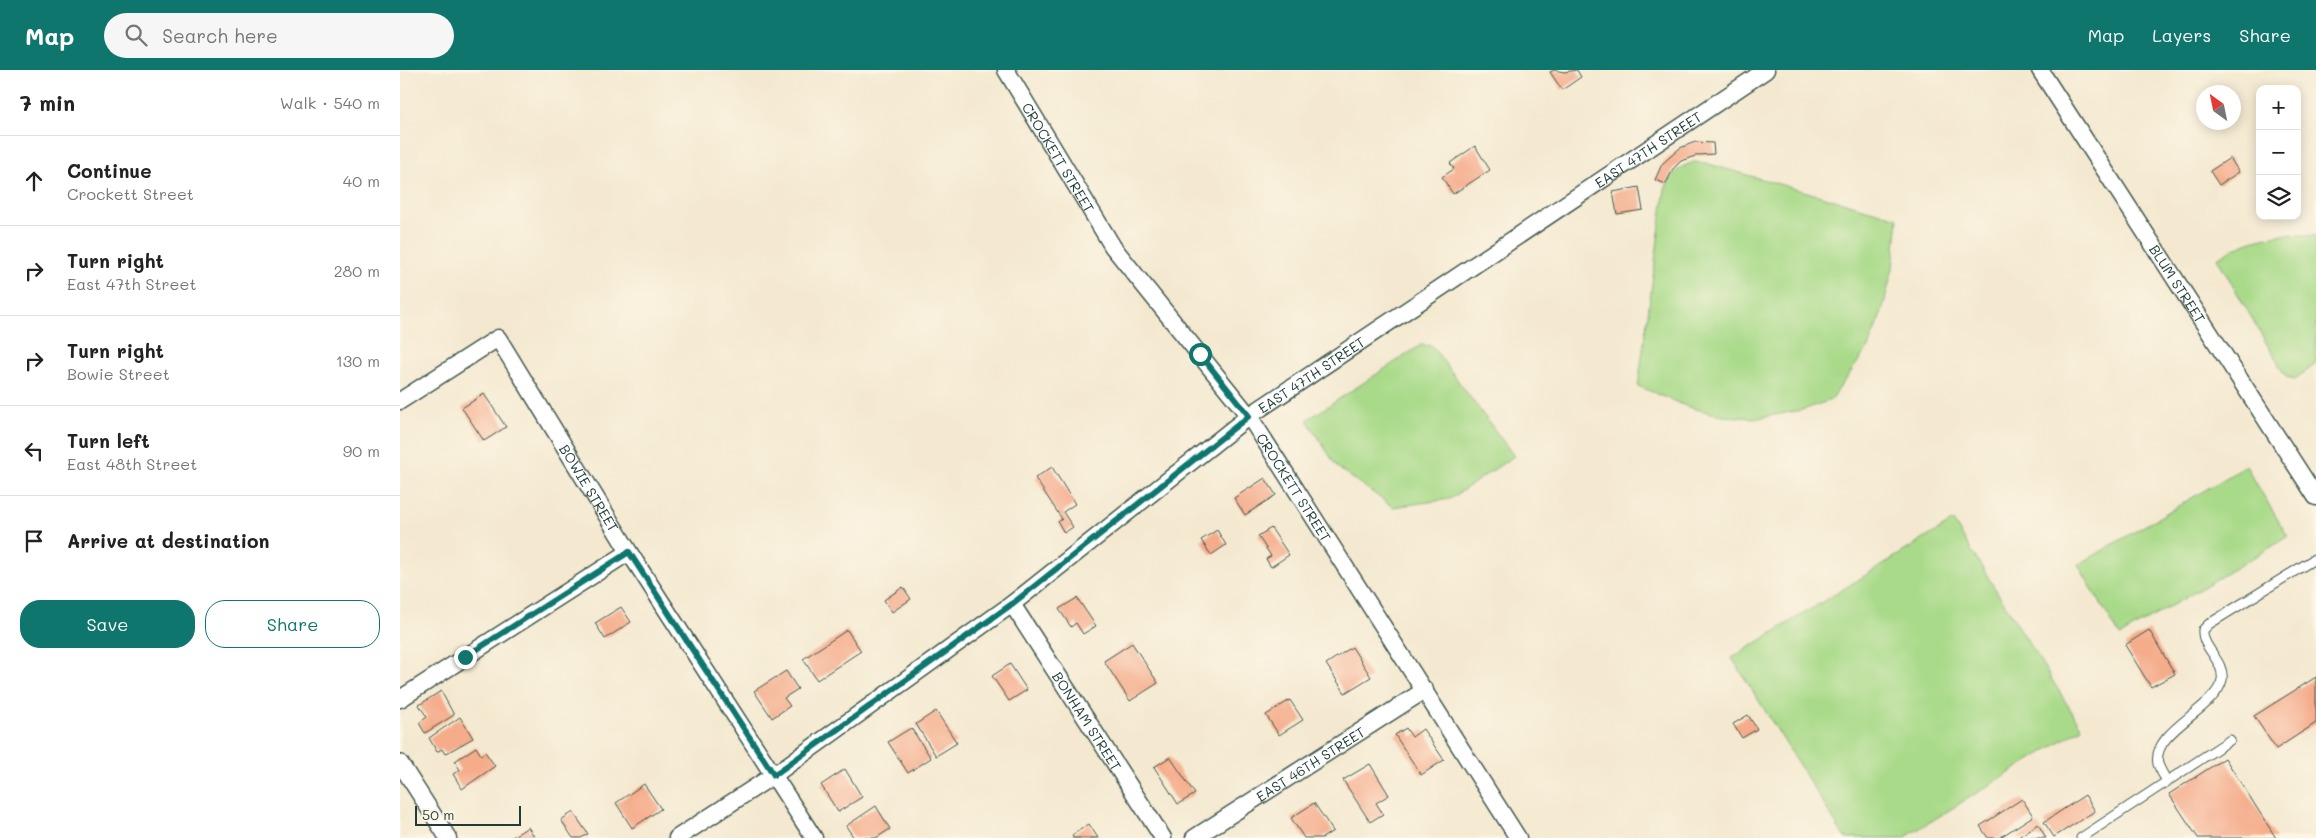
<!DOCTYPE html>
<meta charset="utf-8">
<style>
body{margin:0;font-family:Mali,sans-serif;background:#f6f6f6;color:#222}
.controls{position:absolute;right:15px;top:15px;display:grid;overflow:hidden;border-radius:10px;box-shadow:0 2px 12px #0003}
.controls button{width:45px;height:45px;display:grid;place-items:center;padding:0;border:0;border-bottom:1px solid #e0e0e0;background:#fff;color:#222;font:25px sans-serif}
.compass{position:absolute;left:1796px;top:15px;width:45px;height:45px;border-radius:50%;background:#fff;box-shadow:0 2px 12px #0003;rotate:327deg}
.scale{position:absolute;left:15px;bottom:12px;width:106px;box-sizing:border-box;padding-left:5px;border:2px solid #1f3d34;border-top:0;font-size:14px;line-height:18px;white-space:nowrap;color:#1f3d34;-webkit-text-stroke:4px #fcf5e5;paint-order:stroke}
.stop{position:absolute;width:15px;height:15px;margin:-11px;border:4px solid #0f766e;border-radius:50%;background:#fff}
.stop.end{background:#0f766e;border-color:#fff;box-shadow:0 1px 5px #0008}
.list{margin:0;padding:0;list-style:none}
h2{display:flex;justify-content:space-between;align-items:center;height:65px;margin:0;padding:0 20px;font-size:21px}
h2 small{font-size:16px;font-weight:400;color:#767676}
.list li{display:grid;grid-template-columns:32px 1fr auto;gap:15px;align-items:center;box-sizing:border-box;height:90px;padding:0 20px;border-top:1px solid #e0e0e0}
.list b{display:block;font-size:19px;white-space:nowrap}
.list p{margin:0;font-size:16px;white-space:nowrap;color:#767676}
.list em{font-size:16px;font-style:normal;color:#767676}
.actions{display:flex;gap:10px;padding:15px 20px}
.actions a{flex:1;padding:11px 0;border:1px solid #0f766e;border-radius:20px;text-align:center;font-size:18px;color:#0f766e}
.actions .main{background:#0f766e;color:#fff}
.icon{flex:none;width:28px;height:28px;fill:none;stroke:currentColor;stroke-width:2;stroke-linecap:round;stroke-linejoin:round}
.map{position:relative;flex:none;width:1916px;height:768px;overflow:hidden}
header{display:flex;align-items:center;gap:30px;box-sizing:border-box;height:70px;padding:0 25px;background:#0f766e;color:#fff}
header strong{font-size:24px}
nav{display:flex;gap:28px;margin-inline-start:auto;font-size:18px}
.search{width:350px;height:45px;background:#f6f6f6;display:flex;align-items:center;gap:12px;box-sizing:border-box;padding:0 18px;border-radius:28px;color:#767676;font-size:19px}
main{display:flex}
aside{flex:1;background:#fff}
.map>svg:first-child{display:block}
.green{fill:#a9da89;stroke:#648c5e}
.building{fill:#f5ac8b}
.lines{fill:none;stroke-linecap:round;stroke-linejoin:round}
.service-casing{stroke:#3f574b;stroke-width:11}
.minor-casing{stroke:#3f574b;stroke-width:19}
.service{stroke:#fff;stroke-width:9}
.minor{stroke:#fff;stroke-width:16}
.route{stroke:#0f766e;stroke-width:6}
.labels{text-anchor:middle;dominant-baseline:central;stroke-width:4;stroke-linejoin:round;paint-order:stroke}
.street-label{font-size:14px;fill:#1f3d34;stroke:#fcf5e5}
</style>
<header>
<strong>Map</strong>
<div class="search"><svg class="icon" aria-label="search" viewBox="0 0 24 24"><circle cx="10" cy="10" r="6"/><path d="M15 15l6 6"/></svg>Search here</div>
<nav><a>Map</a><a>Layers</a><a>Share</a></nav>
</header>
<main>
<aside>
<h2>7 min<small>Walk · 540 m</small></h2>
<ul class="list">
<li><svg class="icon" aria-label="ahead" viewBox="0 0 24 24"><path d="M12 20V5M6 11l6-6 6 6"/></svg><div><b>Continue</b><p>Crockett Street</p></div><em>40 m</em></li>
<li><svg class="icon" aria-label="right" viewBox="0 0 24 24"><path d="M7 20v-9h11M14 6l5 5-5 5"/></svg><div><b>Turn right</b><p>East 47th Street</p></div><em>280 m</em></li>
<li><svg class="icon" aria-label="right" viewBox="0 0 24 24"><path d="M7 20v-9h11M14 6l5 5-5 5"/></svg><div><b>Turn right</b><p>Bowie Street</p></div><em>130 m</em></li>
<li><svg class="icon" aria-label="left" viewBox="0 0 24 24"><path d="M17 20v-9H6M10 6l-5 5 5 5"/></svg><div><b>Turn left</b><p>East 48th Street</p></div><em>90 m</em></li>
<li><svg class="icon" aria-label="arrive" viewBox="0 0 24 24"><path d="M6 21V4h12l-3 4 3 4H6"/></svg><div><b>Arrive at destination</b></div></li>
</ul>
<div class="actions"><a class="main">Save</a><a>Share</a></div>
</aside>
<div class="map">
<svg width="1916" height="768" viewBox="0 0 1916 768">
<rect width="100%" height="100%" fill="#fcf5e5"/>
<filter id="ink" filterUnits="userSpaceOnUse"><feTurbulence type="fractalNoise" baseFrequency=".02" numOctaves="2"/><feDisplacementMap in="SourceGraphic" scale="10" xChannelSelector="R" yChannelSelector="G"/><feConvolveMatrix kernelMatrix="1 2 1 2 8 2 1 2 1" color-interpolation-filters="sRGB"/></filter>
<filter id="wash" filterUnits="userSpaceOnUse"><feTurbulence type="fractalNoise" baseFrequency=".0096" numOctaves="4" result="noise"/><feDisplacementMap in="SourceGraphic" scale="20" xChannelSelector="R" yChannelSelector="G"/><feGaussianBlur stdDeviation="1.12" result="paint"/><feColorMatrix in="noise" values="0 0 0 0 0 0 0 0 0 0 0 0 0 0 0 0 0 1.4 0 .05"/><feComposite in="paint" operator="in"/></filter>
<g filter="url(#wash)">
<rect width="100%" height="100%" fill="#f4e9d0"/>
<path class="green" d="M1294 92 1305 93 1498 148 1493 198 1483 238 1469 276 1431 330 1402 340 1358 348 1323 346 1288 337 1238 316 1265 119C1272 104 1278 97 1294 92Z
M1889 164 1916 166V294L1895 309 1886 307 1817 188C1839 174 1862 166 1889 164Z
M1021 275 1032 276 1114 386 1050 429 993 437 937 397 907 350Z
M1846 396 1888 467 1720 566 1678 495Z
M1553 451 1682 658 1504 768H1445L1332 588Z"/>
<g id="blocks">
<path class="building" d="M1154 0 1164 2 1177 0 1181 7 1162 20 1150 2Z
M1295 72 1313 73 1314 84 1298 85 1281 91 1273 99 1266 114 1255 110 1262 94 1280 78Z
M1075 76 1090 100 1053 124 1042 107 1054 99 1050 93Z
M1830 88 1839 102 1819 115 1810 101Z
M1239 117 1243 140 1217 144 1213 122Z
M84 324 106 357 84 371 62 338Z
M652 397 675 434 663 442 673 457 664 463 658 452 662 449 635 408Z
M865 408 876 425 845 445 834 428Z
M871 458 889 485 871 497 866 489 871 486 858 466Z
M817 460 826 475 811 485 801 470Z
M503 517 511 529 492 542 484 530Z
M677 528 696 556 683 564 676 553 671 557 659 539Z
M221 537 231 552 205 569 195 553Z
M447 560 461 581 417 610 403 589Z
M1749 560 1775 604 1751 617 1725 575Z
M732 573 758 613 730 631 704 591Z
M952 577 971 607 945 623 926 594Z
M610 594 627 620 609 631 592 606Z
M386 601 398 619 384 628 390 636 372 648 354 621Z
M1916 607V653L1876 679 1854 646Z
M41 621 54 645 25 663 19 653 27 647 19 635Z
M890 630 903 650 879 665 866 645Z
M536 641 557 673 536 686 516 654Z
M1348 645 1357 659 1342 668 1333 654Z
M60 647 73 668 45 684 42 679 37 682 29 668Z
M511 658 531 688 508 703 488 672Z
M1006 658 1012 667 1023 659 1044 690 1021 705 995 665Z
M76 677 81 685 85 682 95 696 62 719 53 704 60 700 55 691Z
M770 687 795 724 778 734 754 697Z
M1825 688 1876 768H1798L1769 724Z
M970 694 989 725 976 733 983 744 970 752 943 710Z
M445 699 462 727 438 742 421 715Z
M244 714 261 739 232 758 216 733Z
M1685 725 1695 741 1654 767 1644 752Z
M1622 729 1633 746 1599 768H1588L1580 756Z
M914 733 933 761 922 768H904L891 748Z
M476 736 490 759 476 768H454L446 756Z
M173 742 188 764 181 768H173L161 750Z
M689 754 698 768H673L672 765Z
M1638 754 1646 768H1617Z
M128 757 135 768H111Z"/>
</g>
</g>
<g filter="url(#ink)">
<use href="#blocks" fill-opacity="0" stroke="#3f574b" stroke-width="1"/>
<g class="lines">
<g class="service-casing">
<path id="service" d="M1767 711C1764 706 1760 700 1758 694 1751 661 1815 640 1822 610 1825 591 1801 577 1803 560L1809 554 1916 488
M1681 768 1830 670"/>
</g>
<g class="minor-casing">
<g id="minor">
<path id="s1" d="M606 0 713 177 849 346 1118 768"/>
<path id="s2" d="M1640 0 1916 427"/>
<path id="s3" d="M0 331 98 268 229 482 414 768"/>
<path id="s4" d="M612 534 763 768"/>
<path d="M0 629 229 482"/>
<path d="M0 693 48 768"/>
<path id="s5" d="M277 768 374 705 612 534 849 346 1366 0"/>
<path id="s6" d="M794 768 1025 620"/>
</g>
</g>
<use href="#service" class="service"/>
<use href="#minor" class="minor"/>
</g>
</g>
<g class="lines" filter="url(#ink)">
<path class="route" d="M65 587 229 482 374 705 612 534 849 346 800 284"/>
</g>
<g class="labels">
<g class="street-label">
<text stroke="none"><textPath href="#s5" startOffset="1191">EAST 47TH STREET</textPath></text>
<text stroke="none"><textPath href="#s1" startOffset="102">CROCKETT STREET</textPath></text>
<text stroke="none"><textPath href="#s2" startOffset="254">BLUM STREET</textPath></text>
<text stroke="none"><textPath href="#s5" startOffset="786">EAST 47TH STREET</textPath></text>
<text stroke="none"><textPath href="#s1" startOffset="508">CROCKETT STREET</textPath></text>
<text stroke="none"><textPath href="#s3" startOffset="292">BOWIE STREET</textPath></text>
<text stroke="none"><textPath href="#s4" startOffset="139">BONHAM STREET</textPath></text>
<text stroke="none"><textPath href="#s6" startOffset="138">EAST 46TH STREET</textPath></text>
</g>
</g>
</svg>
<div class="controls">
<button>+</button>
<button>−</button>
<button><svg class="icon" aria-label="layers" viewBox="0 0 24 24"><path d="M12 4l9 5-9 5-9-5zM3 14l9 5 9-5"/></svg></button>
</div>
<svg class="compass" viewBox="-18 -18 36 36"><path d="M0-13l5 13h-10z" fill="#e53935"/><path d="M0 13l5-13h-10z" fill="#767676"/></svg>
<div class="scale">50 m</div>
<div class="stop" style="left:800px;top:284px"></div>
<div class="stop end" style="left:65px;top:587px"></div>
</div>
</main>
